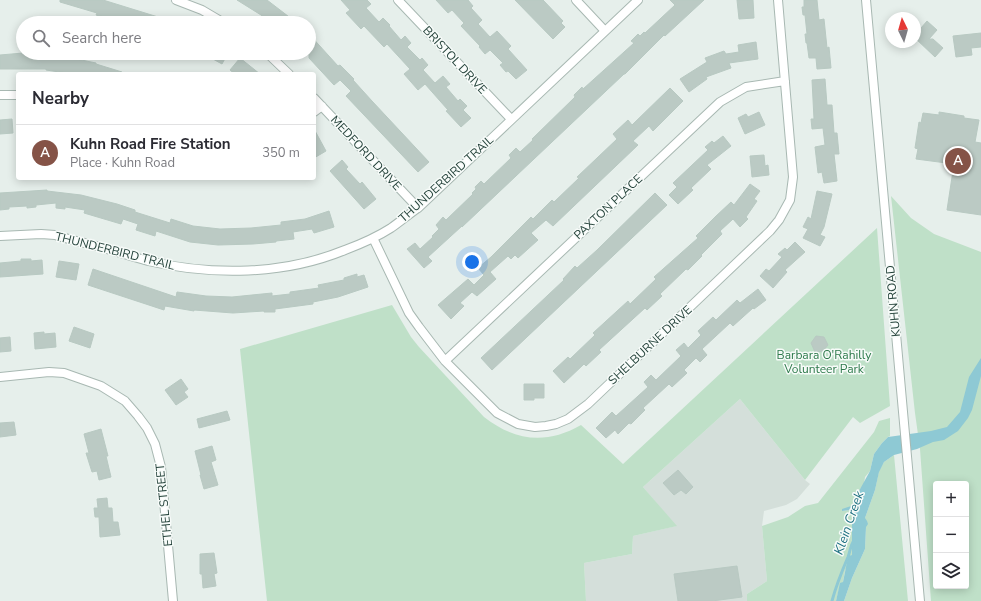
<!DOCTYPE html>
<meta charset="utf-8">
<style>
body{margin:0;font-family:"Nunito Sans",sans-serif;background:#f7f7f7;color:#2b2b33}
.controls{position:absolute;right:12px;bottom:12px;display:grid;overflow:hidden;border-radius:4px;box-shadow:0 2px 10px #0003}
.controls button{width:36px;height:36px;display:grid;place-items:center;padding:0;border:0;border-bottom:1px solid #e1e1e2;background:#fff;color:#2b2b33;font:20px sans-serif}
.compass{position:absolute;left:885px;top:12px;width:36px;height:36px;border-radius:50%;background:#fff;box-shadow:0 2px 10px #0003;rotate:355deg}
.you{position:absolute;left:472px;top:262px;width:14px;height:14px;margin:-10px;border:3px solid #fff;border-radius:50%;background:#1a73e8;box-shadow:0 0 0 6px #1a73e833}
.badge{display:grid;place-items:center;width:26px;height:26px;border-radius:50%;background:#855347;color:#fff;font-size:13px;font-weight:700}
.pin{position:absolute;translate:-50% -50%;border:2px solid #fff;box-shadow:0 1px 4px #0006}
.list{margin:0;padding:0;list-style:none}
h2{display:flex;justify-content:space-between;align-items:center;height:52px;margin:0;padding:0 16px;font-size:17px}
h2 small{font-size:13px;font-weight:400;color:#7c7c81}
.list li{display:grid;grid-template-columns:26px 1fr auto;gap:12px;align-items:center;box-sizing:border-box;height:56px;padding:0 16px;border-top:1px solid #e1e1e2}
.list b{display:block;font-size:15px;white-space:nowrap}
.list p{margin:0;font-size:13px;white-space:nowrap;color:#7c7c81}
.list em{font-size:13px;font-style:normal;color:#7c7c81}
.icon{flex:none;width:22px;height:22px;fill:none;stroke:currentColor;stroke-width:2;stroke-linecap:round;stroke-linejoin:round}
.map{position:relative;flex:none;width:981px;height:601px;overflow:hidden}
.search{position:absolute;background:#fff;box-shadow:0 2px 10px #0003;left:16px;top:16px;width:300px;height:44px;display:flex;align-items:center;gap:10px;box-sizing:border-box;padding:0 14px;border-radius:22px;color:#7c7c81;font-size:15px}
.panel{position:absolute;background:#fff;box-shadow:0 2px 10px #0003;left:16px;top:72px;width:300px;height:108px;border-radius:4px}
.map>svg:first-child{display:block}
.built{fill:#d4dfda}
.green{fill:#bfe0c8;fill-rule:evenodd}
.water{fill:#8ec9d4}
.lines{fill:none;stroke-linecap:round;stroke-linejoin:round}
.stream{stroke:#8ec9d4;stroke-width:3}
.building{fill:#bbcac4;stroke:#b8c9c2}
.street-casing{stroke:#a8b8b2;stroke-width:10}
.street{stroke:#fff;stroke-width:8}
.labels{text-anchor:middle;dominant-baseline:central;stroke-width:3;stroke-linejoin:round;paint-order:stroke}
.street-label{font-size:12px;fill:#24423a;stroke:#f7fbf9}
.park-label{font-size:12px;fill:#2d7a4b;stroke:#f7fbf9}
.water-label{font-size:13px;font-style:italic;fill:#1c6f80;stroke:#f7fbf9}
</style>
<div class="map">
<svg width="981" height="601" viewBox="0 0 981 601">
<rect width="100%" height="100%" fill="#e6efeb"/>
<path class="built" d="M740 399 805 480 810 484 797 499 786 505 764 511 762 526 767 581 747 594V601H586L584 563 632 554 633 536 676 526 643 487Z"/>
<path class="green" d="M891 196 911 218 934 234 981 252V601H931L920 449 915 413ZM936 484H966V586H936Z
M877 228 890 406 860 423 853 417 805 480 740 399 643 487 677 526 633 536 632 554 584 563 586 601H267L240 349 392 305 411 337 419 347 484 417C515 441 546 445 581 425L623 464Z
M890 418V436L888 437 882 443 874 454 870 471 865 477 864 484 859 491 857 504 842 511 850 510 854 512 852 517V555L845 571 843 582 839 589 836 601H747V594L767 581 762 526 788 517 805 506 818 503 874 432 879 421Z
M894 455 908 601H844L852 578 865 549 866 527 865 518 875 490 879 471 884 462Z"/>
<path class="water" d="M981 358V376L972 410 968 418 958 431 944 440 933 442 917 449 894 455 884 462 879 472 875 490 865 518 867 521 868 524 866 527 865 549 852 578 844 601H836L840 583 843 582 847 562 849 556 852 555V517L854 512 850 510 842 511V509L857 504 859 491 870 471 874 454 882 443 888 437 931 431 947 427 960 412 969 377Z"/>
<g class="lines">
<path class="stream" d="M832 601C836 586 842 571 848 557 850 552 850 547 853 542"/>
</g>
<path class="building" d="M60 0H103L171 21V23H126L96 15 97 13 60 2Z
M237 0H267L297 23H271L261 15Z
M341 0H367L371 4 366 8 379 22 383 18 390 25 389 26 401 40 405 36 411 43 407 47 420 60 422 58 428 65 423 70 435 83 443 76 450 84 446 87 458 101 460 99 467 106 463 110 471 118 461 127 446 111 448 110 425 84 418 90 404 74 410 69 387 44 384 47 364 26 361 29 346 13 350 10Z
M436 0H468L473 6 471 8 482 20 478 24 490 37 497 31 511 46 508 49 527 70 516 79 508 71 506 72 500 65 503 63 490 50 485 54 479 47 480 46 461 26 464 23 452 10 448 13Z
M515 0H543L563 21 561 23 565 27 553 39Z
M670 0H704L665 36 664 35 625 74H624L462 227V226L428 257 432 261 424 268 407 249 415 243 420 249 433 237 432 236 439 229 436 225 443 217 446 220 473 194 472 193 476 189 475 187 481 181 484 184 511 158 509 155 516 148 520 152 533 140 532 139 575 97 574 95 582 87 583 89 634 43 631 41 638 34 640 36 644 32 645 33 675 5Z
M737 0H753L754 18 739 19Z
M804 0H817L819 20 824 19 827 48 829 47 831 68 817 69 816 58H809L807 43H806L805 34H807L805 15H803L802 7H804Z
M927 21 937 30 929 39H933L943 48 935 57 915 38V35Z
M981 33V47L971 48 972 55 956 57 953 36Z
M309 34 338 66 340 65 354 79 353 80 372 101 429 162 418 172 346 96 351 91 340 80 334 85 309 58Z
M756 42 758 59 729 63 731 68 706 77 707 79 689 92 680 79 707 62 705 58 724 51 726 54 739 52 738 45Z
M23 53H37L67 57 96 63V64L122 72 121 74H73L46 70V69H0V55Z
M202 53H228L222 64Z
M240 58 260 74H235L230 70Z
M825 79 827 105H832L834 133H837L839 154H834L837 181 824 183 822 172 818 173 815 147 825 145 823 128 812 129 811 119H814L812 80Z
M670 88 683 101 653 131 649 126 633 141 638 145 553 226 546 220 531 233 538 240 518 258 515 255 511 259 508 256 490 272 496 279 477 296 472 292 460 303 464 306 451 319 438 305 468 279 474 285 484 275 478 268 491 257 531 217 533 219 552 200 554 202 579 178 577 177 617 139 613 134 628 120 632 125Z
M759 112 765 125 745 134 738 118 746 114 748 117Z
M939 112 964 116V118L979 120 975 142 981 143V215L947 210 954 164 916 159 918 149 915 148 919 122 921 123 923 113 939 115Z
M12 119 13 133 0 134V120Z
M314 129 326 151 314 158Z
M723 136 731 146 707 165 711 169 691 188 693 190 678 204 669 195 677 187 673 183 708 150 705 147 712 141 714 143Z
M764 155 765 166 768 165 769 175 752 177 750 156Z
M342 160 348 167 346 169 360 184 362 182 376 199 364 209 330 171Z
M750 184 760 191 754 199 757 201 746 217 748 219 740 227 733 219 720 231 722 234 701 255 702 256 688 270 686 269 660 294 662 296 647 310 645 308 599 350 601 352 586 366 584 364 564 383 553 371 568 357 570 359 595 335 593 333 628 301 630 304 656 279 654 277 698 238 696 236 715 217 731 202 734 205Z
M47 190V191L81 195 117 204 135 210V212L170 223 171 219 193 226 220 229 251 228 281 225V222L305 219 329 211 334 227 314 233 312 229 293 232 294 239 276 241V242L253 244 218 245 190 242 156 231 155 236 136 230 138 224 123 219 121 224 84 213 85 210 65 207V209L56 208V203L36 205V207L27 208V206L9 207V209L0 210V193Z
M817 191 832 194 824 227 820 235 825 237 820 246 803 238 808 229 803 227 808 217 811 219Z
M655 193 667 205 492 370 481 358 564 280 563 279 575 266 577 268 597 250Z
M795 242 805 252 785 270 787 272 773 288 760 276 766 269 769 271 782 257 778 254 785 248 787 250Z
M21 259H31V261L42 260 43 274 0 277V263L21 261Z
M59 261 79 264 76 280 56 277Z
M93 269 176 297 177 292 206 296 232 297 272 293V296L290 294V292L319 288 318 285 344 280V278L357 274V277L364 275 368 287 338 297 313 302V304L275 309V312H264V311L233 313 194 310V311L165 306 164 310 88 285Z
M758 289 766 300 754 309 753 308 733 326 730 323 702 349 707 355 700 362 696 358 684 370 687 373 672 387 669 384 643 408 645 410 631 424 629 423 618 434 615 430 606 438 596 428 612 412 616 416 648 387 644 382 651 375 656 380 681 356 676 350 684 343 688 348 701 335 698 331 713 317 716 320 737 300 740 303Z
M74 327 94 334 90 348 69 341Z
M44 332V334L55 333 56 347 35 349 34 333Z
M816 336 824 337 828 345 823 351 815 352 811 343Z
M10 337 11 351 0 352V338Z
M181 379 188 389 184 392 188 397 176 405 165 390Z
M524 384H544V398H534V400H524Z
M227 411 230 420 199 428 197 419Z
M14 422 16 435 0 437V423Z
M101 429 108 456H106L111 477 99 480 97 471 92 472 86 453H89L84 434Z
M212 446 216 460 211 462 218 485 204 489 200 475H201L195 451Z
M678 470 693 487 686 494 681 490 674 495 663 483Z
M107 498 108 508H112L113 522H118L120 535 100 537 99 517H95L94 508H98L97 499Z
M214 553 217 573 214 574 216 586 203 588 202 574H200V554Z
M737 566 742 597 712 601H678L674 574Z"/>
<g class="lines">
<g class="street-casing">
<path id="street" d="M176 0 202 10 224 23
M398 0 511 119
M576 0 605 31
M866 0 920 601
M267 53 289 74
M0 95H18
M314 98 418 208
M314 112 322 106
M0 236 41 234 55 235C67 239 80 242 93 245 111 250 130 256 148 261 213 276 284 275 345 250 361 244 377 237 391 228 401 221 409 214 418 208L638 0
M373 238 409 313 419 327 445 361 497 413 518 424 535 427 546 426 556 424 568 419 588 404 770 231 779 220 790 200 793 177 778 0
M445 361 720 102 746 87 785 81
M0 377 49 372 64 373 101 386 125 401 138 416 147 428 155 444 161 467 173 601"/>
</g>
<use href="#street" class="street"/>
</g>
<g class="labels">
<g class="street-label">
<text transform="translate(455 60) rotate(47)">BRISTOL DRIVE</text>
<text transform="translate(366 153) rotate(47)">MEDFORD DRIVE</text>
<text transform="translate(446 179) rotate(-42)">THUNDERBIRD TRAIL</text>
<text transform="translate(608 207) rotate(-43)">PAXTON PLACE</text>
<text transform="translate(115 251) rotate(14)">THUNDERBIRD TRAIL</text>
<text transform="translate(893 301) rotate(-95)">KUHN ROAD</text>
<text transform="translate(650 345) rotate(-43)">SHELBURNE DRIVE</text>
<text transform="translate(164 505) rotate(-96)">ETHEL STREET</text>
</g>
<g class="park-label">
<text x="824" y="355">Barbara O'Rahilly<tspan x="824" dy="14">Volunteer Park</tspan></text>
</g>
<g class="water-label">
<text transform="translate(849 523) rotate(-71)">Klein Creek</text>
</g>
</g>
</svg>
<div class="controls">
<button>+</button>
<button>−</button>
<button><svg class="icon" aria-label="layers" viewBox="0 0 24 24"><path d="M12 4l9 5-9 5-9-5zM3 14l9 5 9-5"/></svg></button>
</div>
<svg class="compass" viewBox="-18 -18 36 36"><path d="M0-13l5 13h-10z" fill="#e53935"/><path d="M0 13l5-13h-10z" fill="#7c7c81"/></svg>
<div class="you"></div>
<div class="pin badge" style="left:958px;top:161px">A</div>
<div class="search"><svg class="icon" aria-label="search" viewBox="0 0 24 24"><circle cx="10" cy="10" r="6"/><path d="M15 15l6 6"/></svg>Search here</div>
<section class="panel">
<h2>Nearby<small></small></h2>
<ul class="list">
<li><span class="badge">A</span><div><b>Kuhn Road Fire Station</b><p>Place · Kuhn Road</p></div><em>350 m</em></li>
</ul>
</section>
</div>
